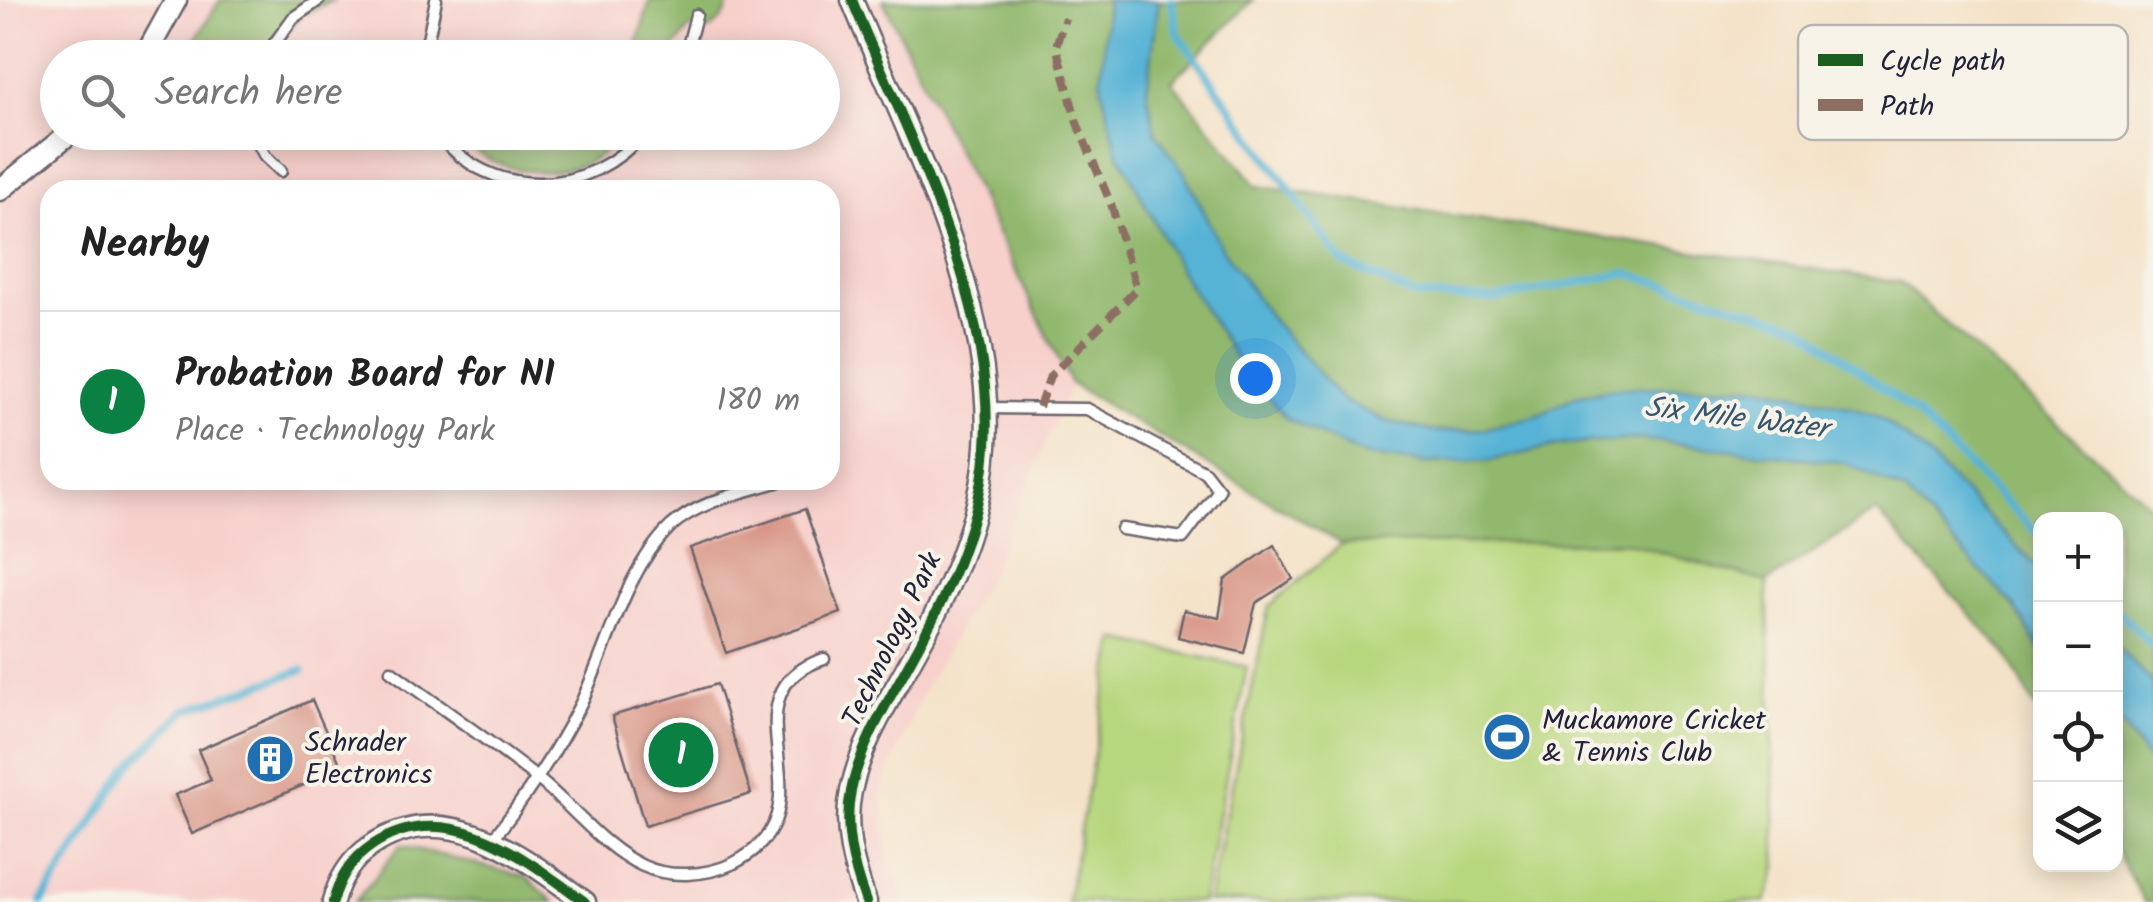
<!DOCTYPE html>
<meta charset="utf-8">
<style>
body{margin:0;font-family:Kalam,sans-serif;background:#f2f2f2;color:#222}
.controls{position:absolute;right:30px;bottom:30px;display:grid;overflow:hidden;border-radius:20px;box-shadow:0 5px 25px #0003}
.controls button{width:90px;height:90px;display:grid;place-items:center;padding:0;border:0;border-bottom:2px solid #e0e0e0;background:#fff;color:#222;font:50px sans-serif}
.you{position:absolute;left:1255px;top:378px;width:35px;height:35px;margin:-25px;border:8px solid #fff;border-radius:50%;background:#1a73e8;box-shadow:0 0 0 15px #1a73e833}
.badge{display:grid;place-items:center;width:65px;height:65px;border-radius:50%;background:#0b8043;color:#fff;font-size:32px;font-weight:700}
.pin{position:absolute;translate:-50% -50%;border:5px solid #fff;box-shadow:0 2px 10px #0006}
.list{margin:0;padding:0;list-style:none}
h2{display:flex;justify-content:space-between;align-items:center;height:130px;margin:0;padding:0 40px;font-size:42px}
h2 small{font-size:32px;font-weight:400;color:#767676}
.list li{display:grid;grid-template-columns:65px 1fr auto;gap:30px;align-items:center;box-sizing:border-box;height:180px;padding:0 40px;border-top:2px solid #e0e0e0}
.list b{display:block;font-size:38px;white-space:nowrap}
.list p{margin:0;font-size:32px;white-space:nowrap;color:#767676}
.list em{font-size:32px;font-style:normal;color:#767676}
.icon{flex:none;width:55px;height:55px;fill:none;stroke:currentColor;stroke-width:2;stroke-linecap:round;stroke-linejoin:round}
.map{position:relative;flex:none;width:2153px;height:902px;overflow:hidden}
.search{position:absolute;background:#fff;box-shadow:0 5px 25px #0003;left:40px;top:40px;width:800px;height:110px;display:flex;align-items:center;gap:25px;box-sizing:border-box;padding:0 35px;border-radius:55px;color:#767676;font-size:38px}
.panel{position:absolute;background:#fff;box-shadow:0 5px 25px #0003;left:40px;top:180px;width:800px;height:310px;border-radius:30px}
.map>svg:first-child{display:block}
.built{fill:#f7d0cc;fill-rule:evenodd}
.green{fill:#b7d77e;stroke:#6c7c5c;stroke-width:2.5}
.forest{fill:#91b86d;stroke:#5a6d54;stroke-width:2.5}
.water{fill:#57b3d5;stroke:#3c6a88;stroke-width:2.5}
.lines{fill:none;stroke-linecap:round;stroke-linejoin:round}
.stream{stroke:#57b3d5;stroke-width:8}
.building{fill:#d89586}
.lane-casing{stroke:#6c656c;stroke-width:15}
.street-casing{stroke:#6c656c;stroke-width:25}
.lane{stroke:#fff;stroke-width:10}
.street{stroke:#fff;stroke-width:20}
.quiet{stroke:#8d6e63;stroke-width:8;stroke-dasharray:15 8;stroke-linecap:butt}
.cycleway-casing{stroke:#f7f3e8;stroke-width:16}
.cycleway{stroke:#1b5e20;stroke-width:10}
.labels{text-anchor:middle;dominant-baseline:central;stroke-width:8;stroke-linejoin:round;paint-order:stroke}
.street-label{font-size:28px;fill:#22223b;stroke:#f7f3e8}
.poi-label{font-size:28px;fill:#22223b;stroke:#f7f3e8;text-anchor:start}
.water-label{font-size:30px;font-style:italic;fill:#355571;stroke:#f7f3e8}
.key{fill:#f7f3e8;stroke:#b7b4b4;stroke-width:2.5}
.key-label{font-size:28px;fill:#22223b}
</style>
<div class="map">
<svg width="2153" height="902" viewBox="0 0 2153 902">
<rect width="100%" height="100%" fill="#f7f3e8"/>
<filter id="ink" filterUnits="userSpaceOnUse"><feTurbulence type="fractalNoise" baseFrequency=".01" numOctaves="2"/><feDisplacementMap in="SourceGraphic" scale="20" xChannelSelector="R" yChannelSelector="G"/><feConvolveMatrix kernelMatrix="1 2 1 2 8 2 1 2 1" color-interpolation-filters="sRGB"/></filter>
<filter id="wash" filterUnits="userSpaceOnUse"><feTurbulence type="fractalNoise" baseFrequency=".0048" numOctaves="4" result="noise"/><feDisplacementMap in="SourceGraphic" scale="40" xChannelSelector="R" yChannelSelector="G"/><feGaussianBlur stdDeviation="2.25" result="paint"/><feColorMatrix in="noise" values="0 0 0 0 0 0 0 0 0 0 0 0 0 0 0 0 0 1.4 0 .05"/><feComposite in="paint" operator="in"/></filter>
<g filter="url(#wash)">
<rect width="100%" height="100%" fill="#f4e2c8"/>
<path class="built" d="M0 0H883L1071 384 989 576 923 691 882 789 889 861 909 902H0ZM58 58H822V132H58ZM50 190H830V480H50Z"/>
<path class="green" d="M1624 542 1767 582 1777 869 1766 902H1208L1269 606 1342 544Z
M1115 639 1247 667 1202 902H1067Z"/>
<path class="forest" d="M220 0H334L301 15 264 57H195V40Z
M650 0H729C727 14 722 21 710 30L690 28 667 57 633 58Z
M883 0H1253L1172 81 1257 186 1900 282 2153 508V902H2144L2116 851V520H2040V716L2005 653 1876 511 1767 582 1624 542 1342 544 1071 384Z
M465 132 568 137 625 133C587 183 503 184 461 138Z
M401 845 526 877 554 902H355Z"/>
<path class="water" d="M1107 0H1159L1147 90 1155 132 1184 172 1221 247 1272 320 1342 400 1386 421 1435 432 1484 429 1539 415 1576 396 1618 388 1761 386 1839 404 1877 416 1925 453 2040 570V650L2015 607 1906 493 1846 463 1639 439 1562 445 1493 460 1427 463 1363 455 1287 419 1241 367 1182 274 1117 150 1101 85Z
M2116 646 2153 683V766L2116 718Z"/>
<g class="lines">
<path class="stream" d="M1171 0 1178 34 1342 262 1415 296 1496 299 1626 273 1800 325 1915 413 2040 536
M2116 609 2153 646
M42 902 128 767 186 710 302 670"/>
</g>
<g id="blocks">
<path class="building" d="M805 509 841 613 726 653 690 548Z
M1274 545 1293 579 1256 603 1244 653 1178 637 1184 610 1219 618 1225 580Z
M717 684 751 794 645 826 612 716Z
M312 700 342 768 192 834 175 795 211 780 198 750Z"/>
</g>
</g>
<g filter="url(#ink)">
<use href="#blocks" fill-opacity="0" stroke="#6c656c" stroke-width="2.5"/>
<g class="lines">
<g class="lane-casing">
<path id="lane" d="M264 58 293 18 319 0
M424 58 436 0
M685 58 696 15
M252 132 265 156 281 171
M438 132C489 203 592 197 644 132
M988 408 1087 409 1205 472 1219 490 1183 538 1122 529
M391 671C440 707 490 741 538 779 571 805 603 848 643 866 669 878 705 876 732 864 841 811 715 694 824 659
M492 840C526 797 555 754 580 705 608 648 624 572 670 527 699 500 747 492 783 480"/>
</g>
<g class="street-casing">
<path id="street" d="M852 0C907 136 996 298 986 447 981 522 948 594 911 660 888 702 861 743 851 791 843 829 853 866 866 902
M144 58 176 0
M0 190 71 132
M333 902C339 879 352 859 371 846 447 794 524 858 585 902"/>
</g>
<use href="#lane" class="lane"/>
<use href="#street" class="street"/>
<path class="quiet" d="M1039 407 1050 376 1137 289 1111 204 1077 123 1056 46 1065 18"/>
<g class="cycleway-casing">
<path id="cycleway" d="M852 0C907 136 996 298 986 447 981 522 948 594 911 660 888 702 861 743 851 791 843 829 853 866 866 902
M333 902C339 879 352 859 371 846 447 794 524 858 585 902"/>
</g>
<use href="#cycleway" class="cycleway"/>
</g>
</g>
<defs>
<g id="stadium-disc" transform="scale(2.5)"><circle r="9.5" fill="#1f6fb2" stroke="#f7f3e8"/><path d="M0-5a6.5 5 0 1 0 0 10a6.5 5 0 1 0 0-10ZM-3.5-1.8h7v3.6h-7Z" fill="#fff"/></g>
<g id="building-disc" transform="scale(2.5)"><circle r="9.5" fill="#1f6fb2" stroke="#f7f3e8"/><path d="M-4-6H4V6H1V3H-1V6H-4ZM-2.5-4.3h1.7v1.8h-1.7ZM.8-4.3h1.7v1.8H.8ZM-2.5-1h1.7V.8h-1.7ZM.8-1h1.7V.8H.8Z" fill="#fff"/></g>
</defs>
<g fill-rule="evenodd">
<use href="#stadium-disc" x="1507" y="737"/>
<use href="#building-disc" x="270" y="759"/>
</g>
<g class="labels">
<g class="street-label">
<text transform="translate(893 640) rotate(-64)">Technology Park</text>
</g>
<g class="poi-label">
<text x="1542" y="721">Muckamore Cricket<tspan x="1542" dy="32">&amp; Tennis Club</tspan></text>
<text x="305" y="743">Schrader<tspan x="305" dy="32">Electronics</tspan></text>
</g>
<g class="water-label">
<text transform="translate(1736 419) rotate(7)">Six Mile Water</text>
</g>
</g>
<rect x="1798" y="25" width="330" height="115" rx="15" class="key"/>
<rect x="1818" y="54" width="45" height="12" fill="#1b5e20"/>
<rect x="1818" y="99" width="45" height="12" fill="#8d6e63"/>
<g class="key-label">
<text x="1880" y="70">Cycle path</text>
<text x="1880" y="115">Path</text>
</g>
</svg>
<div class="controls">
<button>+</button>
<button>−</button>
<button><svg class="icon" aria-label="locate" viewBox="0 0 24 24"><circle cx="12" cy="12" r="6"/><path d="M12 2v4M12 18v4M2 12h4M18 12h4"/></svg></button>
<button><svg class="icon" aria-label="layers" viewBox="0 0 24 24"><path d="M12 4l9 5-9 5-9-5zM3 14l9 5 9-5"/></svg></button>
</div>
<div class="you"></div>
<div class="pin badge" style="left:681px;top:755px">1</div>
<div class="search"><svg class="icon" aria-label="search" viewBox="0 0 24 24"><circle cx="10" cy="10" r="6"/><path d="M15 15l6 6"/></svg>Search here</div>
<section class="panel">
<h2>Nearby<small></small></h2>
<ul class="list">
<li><span class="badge">1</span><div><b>Probation Board for NI</b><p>Place · Technology Park</p></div><em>180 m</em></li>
</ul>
</section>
</div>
